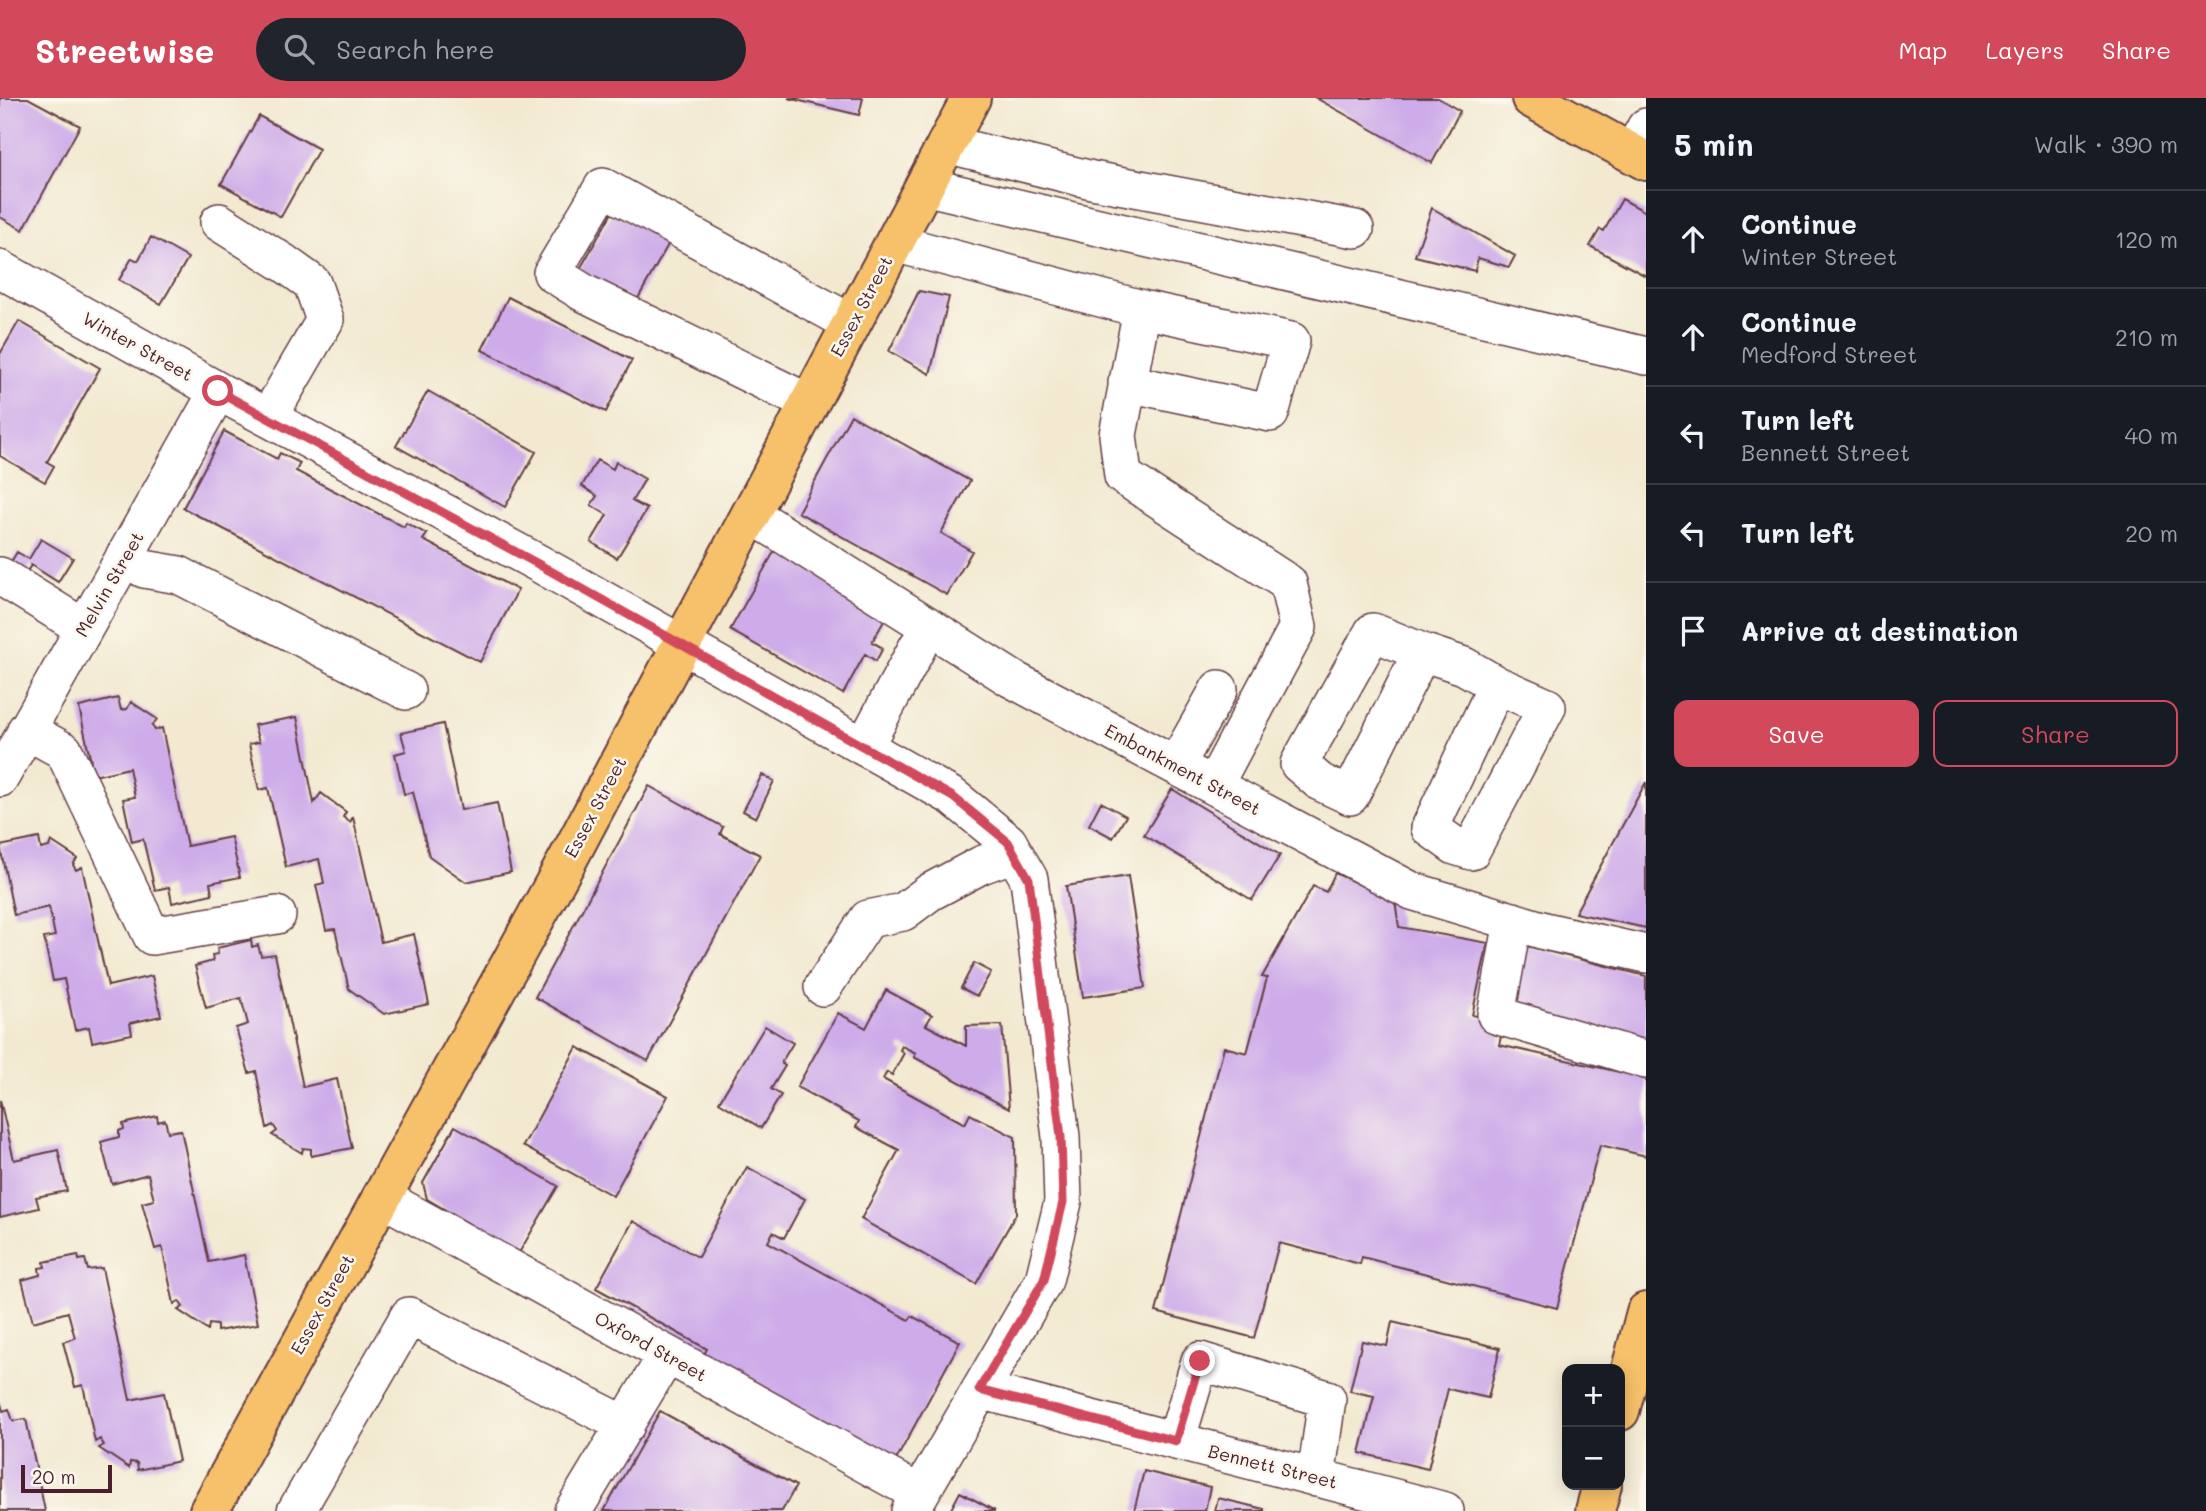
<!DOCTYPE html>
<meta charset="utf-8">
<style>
body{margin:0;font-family:Mali,sans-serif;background:#20242c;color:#f1f3f6}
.controls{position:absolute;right:21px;bottom:21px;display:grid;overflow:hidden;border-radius:14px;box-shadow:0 4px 18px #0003}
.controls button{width:63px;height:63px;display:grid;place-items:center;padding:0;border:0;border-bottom:2px solid #363941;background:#171b24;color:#f1f3f6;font:35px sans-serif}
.scale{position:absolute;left:21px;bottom:18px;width:91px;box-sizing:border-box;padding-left:7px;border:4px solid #4a1f2b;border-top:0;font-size:19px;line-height:24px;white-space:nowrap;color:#4a1f2b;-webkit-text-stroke:5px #fbf7ec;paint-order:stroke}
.stop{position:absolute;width:21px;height:21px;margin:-16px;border:5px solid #d1495b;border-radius:50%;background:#fff}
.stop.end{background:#d1495b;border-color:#fff;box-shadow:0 2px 7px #0008}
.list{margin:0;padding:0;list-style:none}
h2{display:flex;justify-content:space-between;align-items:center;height:91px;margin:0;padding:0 28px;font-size:30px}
h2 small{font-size:23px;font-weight:400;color:#9ea1a6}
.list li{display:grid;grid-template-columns:46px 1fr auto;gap:21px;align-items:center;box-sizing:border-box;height:98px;padding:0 28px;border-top:2px solid #363941}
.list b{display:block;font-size:26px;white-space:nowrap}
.list p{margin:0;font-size:23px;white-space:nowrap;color:#9ea1a6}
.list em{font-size:23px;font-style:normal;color:#9ea1a6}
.actions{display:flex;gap:14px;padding:21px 28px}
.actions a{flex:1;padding:16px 0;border:2px solid #d1495b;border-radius:14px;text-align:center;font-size:24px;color:#d1495b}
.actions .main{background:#d1495b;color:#fff}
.icon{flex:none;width:38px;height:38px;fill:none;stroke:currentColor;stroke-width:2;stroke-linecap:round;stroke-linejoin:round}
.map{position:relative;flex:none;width:1646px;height:1413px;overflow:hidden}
header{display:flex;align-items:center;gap:42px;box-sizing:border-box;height:98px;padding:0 35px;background:#d1495b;color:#fff}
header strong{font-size:33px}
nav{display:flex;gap:38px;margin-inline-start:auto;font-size:24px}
.search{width:490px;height:63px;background:#20242c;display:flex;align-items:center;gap:18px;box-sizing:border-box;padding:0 24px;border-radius:38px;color:#9ea1a6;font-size:26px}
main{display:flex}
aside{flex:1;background:#171b24}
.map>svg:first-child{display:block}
.building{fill:#ceabe9}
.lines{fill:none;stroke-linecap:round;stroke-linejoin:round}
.minor-casing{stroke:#633d44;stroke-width:40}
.major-casing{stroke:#633d44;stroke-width:42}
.minor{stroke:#fff;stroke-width:37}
.major{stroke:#f6c16b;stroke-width:38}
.route{stroke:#d1495b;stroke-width:9}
.labels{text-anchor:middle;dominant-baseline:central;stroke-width:5;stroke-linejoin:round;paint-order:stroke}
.street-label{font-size:18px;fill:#4a1f2b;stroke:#fbf7ec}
</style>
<header>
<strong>Streetwise</strong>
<div class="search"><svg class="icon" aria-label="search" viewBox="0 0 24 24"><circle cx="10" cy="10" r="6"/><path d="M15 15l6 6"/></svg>Search here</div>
<nav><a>Map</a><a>Layers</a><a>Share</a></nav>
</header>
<main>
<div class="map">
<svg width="1646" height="1413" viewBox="0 0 1646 1413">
<rect width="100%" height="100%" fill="#fbf7ec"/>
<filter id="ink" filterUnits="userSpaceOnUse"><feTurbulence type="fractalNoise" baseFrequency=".0143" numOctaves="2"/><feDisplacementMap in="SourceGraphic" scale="14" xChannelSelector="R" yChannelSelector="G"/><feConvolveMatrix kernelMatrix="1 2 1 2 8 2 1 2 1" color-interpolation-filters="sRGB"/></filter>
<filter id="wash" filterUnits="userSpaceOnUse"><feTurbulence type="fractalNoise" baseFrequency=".00686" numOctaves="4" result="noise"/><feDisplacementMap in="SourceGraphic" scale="28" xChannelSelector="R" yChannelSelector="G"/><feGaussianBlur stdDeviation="1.57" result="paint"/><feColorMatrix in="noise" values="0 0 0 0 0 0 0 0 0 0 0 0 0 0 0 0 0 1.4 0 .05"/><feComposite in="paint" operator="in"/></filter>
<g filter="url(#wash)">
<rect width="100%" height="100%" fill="#f2e9d0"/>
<g id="blocks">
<path class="building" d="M0 0H28L80 28 23 132 0 119Z
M788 0H863L859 17Z
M1316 0H1438L1460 13 1432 65Z
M259 18 319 51 281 119 221 86Z
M1622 101 1646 114V178L1590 148 1600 131 1604 133Z
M1432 110 1515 158 1509 169 1478 160 1475 173 1415 158Z
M613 113 669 145 636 204 580 171Z
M151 139 188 160 161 206 119 182 132 160 138 163Z
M919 193 949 199 930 276 889 253Z
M508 199 632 262 606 314 482 252Z
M19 223 100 270 47 364 54 368 45 384 0 358V256Z
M428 293 536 354 505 409 396 348Z
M851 317 970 383 941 435 972 453 947 497 798 414Z
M224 333 277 361 280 355 300 365 296 373 404 429 406 425 427 436 423 442 518 492 480 564 183 410Z
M597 362 613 371 616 364 645 381 632 403 647 411 617 460 591 444 607 417 591 407 597 398 582 388Z
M41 441 73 460 58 484 31 467 25 477 9 467 17 454 29 461Z
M775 452 888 516 872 544 883 550 876 563 865 556 843 596 730 532Z
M118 600 121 612 127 611 131 604 157 621 152 628 155 632 162 630 187 748 231 739 240 779 210 785 212 796 172 805 169 789 155 792 143 741 132 744 123 701 135 699 129 670 94 678 79 609Z
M297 619 314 705 321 695 346 714 343 719 350 724 353 719 381 844 414 836 429 906 384 916 349 891 335 831 326 832 316 787 324 785 319 761 286 769 268 690 259 692 249 646 259 644 254 627Z
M443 626 461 712 497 705 511 774 466 784 429 758 413 694 404 696 395 656 406 653 401 635Z
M762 677 774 683 756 720 743 713Z
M1646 684V830L1575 815Z
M649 688 723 729 720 736 760 757 648 963 535 899Z
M1172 691 1280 757 1252 802 1144 737Z
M1101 704 1126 718 1113 740 1089 727Z
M39 740 41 751 49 749 51 743 77 760 73 767 76 772 82 769 108 888 152 878 161 918 130 925 132 936 92 944 89 929 75 932 64 881 53 883 44 840 55 838 49 809 14 817 0 748Z
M1335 775 1395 803 1399 829 1488 845 1472 917 1504 925 1499 947 1646 980V1058L1600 1047 1557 1210 1362 1159 1360 1166 1279 1145 1254 1240 1156 1214 1224 949 1247 955 1267 880 1262 879 1313 788 1326 794Z
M1128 778 1145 890 1083 899 1066 788Z
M251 842 252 849 258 847 261 858 275 856 303 989 337 981 352 1050 311 1058V1051L303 1050 302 1055 272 1037 277 1033 273 1027 267 1030 256 973 249 975 236 930 248 926 241 900 206 910 195 868 213 863 212 857 218 856 217 850Z
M1523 847 1646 878V946L1507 911Z
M974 865 991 874 977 898 961 890Z
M886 892 932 917 926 927 966 948V928L1002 927 1009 1011 914 959 916 955 902 948 900 952 904 955 892 977 887 974 883 981 965 1026 970 1016 1015 1039 1016 1116 976 1186 861 1121 899 1052 856 1029 859 1023 797 989 838 915 866 930Z
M765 928 793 945 781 965 785 968 771 991 781 997 761 1030 719 1004Z
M577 949 668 998 613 1098 523 1048Z
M0 1002 14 1062 58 1052 67 1093 36 1099 39 1110 0 1119Z
M157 1018 158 1024 165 1022 168 1034 181 1032 209 1164 244 1157 258 1226 217 1233V1227L209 1226 208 1232 178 1212 183 1209 179 1203 174 1206 162 1149 155 1151 142 1105 154 1102 148 1076 112 1086 101 1044 119 1039V1033L124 1031 123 1026Z
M455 1028 558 1088 519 1155 427 1101 423 1085Z
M747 1069 805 1101 784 1140 773 1134 768 1144 909 1222 912 1218 960 1244 895 1364 703 1258 707 1251 596 1190 633 1123 698 1159Z
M78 1157 79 1162 85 1161 88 1172 102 1170 130 1302 164 1295 179 1363 138 1372 137 1365 130 1364 129 1370 99 1350 104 1347 100 1341 95 1344 83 1287 75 1289 63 1244 75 1240 68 1214 33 1224 22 1182 40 1177 39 1170 45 1169 44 1164Z
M1392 1224 1500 1250 1488 1300 1448 1291 1428 1371 1360 1355 1374 1298 1350 1293 1362 1243 1387 1248Z
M0 1303 3 1313 9 1311 13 1323 26 1321 45 1413H0Z
M660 1313 796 1388 782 1413H604Z
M1144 1373 1210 1389 1205 1413H1134Z
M960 1394 995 1413H950Z
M1218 1400 1264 1411V1413H1215Z"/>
</g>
</g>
<g filter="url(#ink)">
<use href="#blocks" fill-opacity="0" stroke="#633d44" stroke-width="2"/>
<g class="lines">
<g class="minor-casing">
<path id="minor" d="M946 46 1092 82 1355 131
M1632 55 1646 29
M924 88 1646 258
M219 124 284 165 312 185 325 222 268 320
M894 145 1142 211 1291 243 1270 315 1127 285
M0 171 218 293 538 465 953 699 1008 744 1029 781 1061 1039 1063 1104 1044 1182 910 1413
M1142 211 1118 337 1123 378 1288 485 1298 529 1214 687
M809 305 584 195 552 175 603 89 851 225
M751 416 1012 581 1412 793 1545 833 1646 856
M124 459 144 471 179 477 406 593
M0 478 84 530
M1373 534 1422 554 1350 698 1320 684 1299 666Z
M1422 554 1464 568 1497 587
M1497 587 1547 609 1471 753 1455 748 1430 730Z
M26 632 64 653 152 838 277 817
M864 649 918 548
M1176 667 1219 591
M0 680 218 293
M1513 823 1496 917 1646 962
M823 889 868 821 903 814 930 794 981 767 1014 755
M381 1099 920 1396
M980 1292 1445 1413
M1176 1343 1200 1263 1327 1301 1316 1380
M296 1413 409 1218 626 1327
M573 1413 667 1257"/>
</g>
<g class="major-casing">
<path id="major" d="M1531 0 1646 63
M1620 1313 1646 1214
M209 1413 568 761 971 0
M1595 1413 1602 1387"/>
</g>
<use href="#minor" class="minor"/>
<use href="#major" class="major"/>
</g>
</g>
<g class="lines" filter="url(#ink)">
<path class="route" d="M218 293 538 466 953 699 1008 744 1029 781 1061 1039 1063 1104 1044 1182 979 1292 1176 1343 1200 1263"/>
</g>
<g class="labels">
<g class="street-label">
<text transform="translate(861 208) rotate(-62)">Essex Street</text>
<text transform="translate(138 248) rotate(29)">Winter Street</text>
<text transform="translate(109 486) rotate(-60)">Melvin Street</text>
<text transform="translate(1183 671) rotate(28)">Embankment Street</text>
<text transform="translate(595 709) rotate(-62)">Essex Street</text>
<text transform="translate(322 1206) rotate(-61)">Essex Street</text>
<text transform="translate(651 1248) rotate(29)">Oxford Street</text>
<text transform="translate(1273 1368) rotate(14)">Bennett Street</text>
</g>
</g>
</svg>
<div class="controls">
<button>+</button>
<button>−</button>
</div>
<div class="scale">20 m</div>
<div class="stop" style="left:218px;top:293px"></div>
<div class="stop end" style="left:1200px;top:1263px"></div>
</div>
<aside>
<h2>5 min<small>Walk · 390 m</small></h2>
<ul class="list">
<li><svg class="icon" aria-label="ahead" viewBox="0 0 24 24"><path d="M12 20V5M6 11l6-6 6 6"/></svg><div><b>Continue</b><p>Winter Street</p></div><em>120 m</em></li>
<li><svg class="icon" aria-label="ahead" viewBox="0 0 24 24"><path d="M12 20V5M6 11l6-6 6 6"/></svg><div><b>Continue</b><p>Medford Street</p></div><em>210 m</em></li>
<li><svg class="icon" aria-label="left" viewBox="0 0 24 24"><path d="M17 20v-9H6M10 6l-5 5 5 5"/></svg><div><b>Turn left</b><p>Bennett Street</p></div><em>40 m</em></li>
<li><svg class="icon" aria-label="left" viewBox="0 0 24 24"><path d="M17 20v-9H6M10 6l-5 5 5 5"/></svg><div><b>Turn left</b></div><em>20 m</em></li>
<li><svg class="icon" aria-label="arrive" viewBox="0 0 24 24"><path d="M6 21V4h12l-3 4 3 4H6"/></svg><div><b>Arrive at destination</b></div></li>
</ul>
<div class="actions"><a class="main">Save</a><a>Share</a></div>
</aside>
</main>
